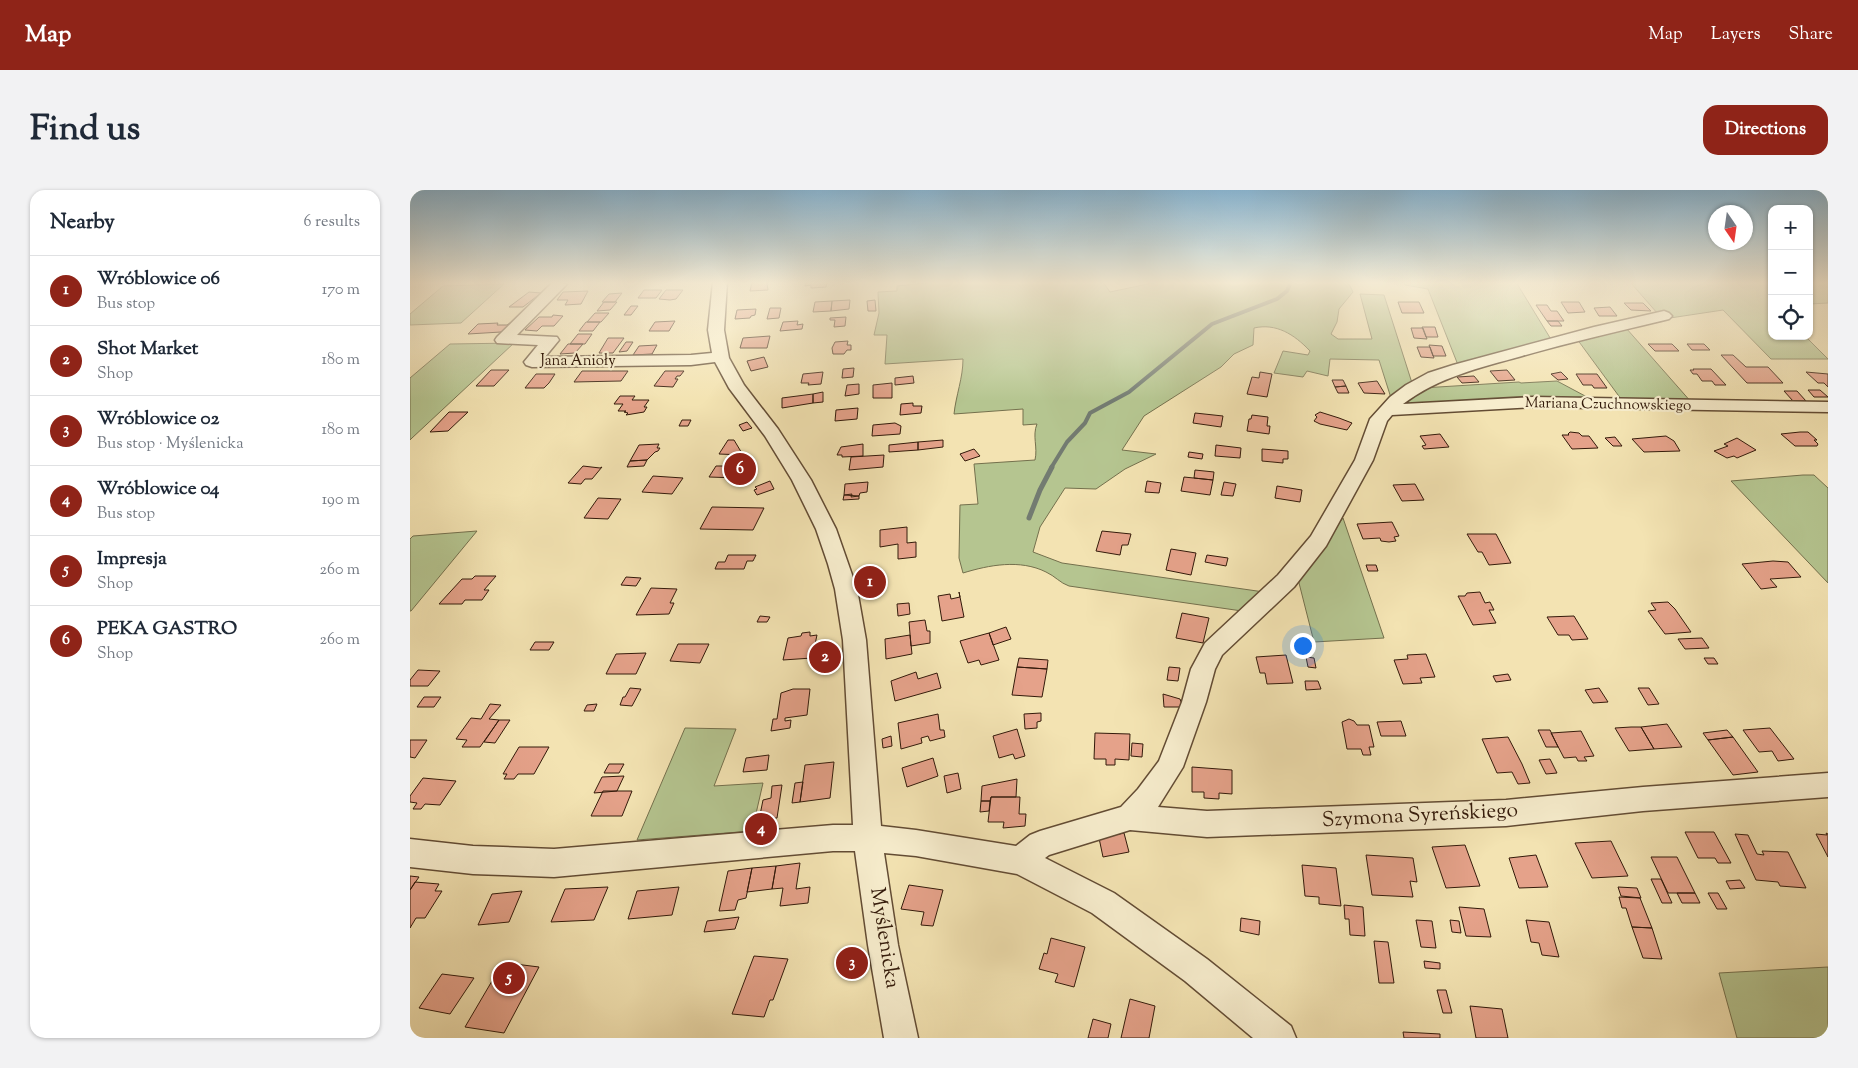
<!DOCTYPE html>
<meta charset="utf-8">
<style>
body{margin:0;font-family:"Sorts Mill Goudy",serif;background:#f2f2f3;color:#1f2937}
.controls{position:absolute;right:15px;top:15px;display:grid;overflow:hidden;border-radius:10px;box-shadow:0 1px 4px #0004}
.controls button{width:45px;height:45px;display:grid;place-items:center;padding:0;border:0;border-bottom:1px solid #e0e1e3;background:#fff;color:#1f2937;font:25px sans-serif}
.compass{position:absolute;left:1298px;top:15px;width:45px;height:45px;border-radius:50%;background:#fff;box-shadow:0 1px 4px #0004;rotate:167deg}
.you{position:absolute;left:892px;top:455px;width:18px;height:18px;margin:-12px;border:4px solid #fff;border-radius:50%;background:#1a73e8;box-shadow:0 0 0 8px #1a73e833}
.badge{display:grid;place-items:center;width:32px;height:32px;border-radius:50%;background:#8f2418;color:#fff;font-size:16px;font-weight:700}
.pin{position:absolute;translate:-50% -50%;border:2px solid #fff;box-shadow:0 1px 5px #0006}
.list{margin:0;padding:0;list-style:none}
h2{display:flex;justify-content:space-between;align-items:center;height:65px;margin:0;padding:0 20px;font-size:21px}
h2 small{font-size:16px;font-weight:400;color:#747a83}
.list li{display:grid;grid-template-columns:32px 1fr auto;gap:15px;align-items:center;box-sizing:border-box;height:70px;padding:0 20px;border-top:1px solid #e0e1e3}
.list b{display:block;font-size:19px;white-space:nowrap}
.list p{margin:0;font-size:16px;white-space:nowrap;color:#747a83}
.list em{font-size:16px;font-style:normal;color:#747a83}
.icon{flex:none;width:28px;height:28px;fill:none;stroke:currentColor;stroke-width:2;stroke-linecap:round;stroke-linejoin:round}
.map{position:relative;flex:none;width:1418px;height:848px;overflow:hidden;border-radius:15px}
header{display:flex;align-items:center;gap:30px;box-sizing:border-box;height:70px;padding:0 25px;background:#8f2418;color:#fff}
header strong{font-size:24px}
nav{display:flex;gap:28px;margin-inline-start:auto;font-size:18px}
.intro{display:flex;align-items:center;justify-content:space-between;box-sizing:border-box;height:120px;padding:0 30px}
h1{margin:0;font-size:35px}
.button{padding:12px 22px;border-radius:15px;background:#8f2418;color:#fff;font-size:18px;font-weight:700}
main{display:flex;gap:30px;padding:0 30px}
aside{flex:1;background:#fff;border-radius:15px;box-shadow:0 1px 4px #0004}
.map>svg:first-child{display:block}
.green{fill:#b5c590;stroke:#74704d}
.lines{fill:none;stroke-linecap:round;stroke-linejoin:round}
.stream-far1{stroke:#737b71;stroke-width:4}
.stream{stroke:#737b71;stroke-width:5}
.building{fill:#e5a28a;stroke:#331a0a}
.minor-casing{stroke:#634c34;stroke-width:3}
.minor{fill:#f7edcd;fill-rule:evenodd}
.labels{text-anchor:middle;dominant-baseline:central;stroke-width:4.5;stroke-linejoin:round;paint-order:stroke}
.far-street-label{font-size:15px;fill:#331a0a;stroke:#f7edcd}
.near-street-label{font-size:21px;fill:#331a0a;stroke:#f7edcd}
</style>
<header>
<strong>Map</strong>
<nav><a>Map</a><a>Layers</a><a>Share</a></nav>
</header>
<div class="intro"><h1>Find us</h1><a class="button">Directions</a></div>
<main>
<aside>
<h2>Nearby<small>6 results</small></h2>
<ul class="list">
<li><span class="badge">1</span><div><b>Wróblowice 06</b><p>Bus stop</p></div><em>170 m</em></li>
<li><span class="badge">2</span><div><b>Shot Market</b><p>Shop</p></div><em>180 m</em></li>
<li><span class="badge">3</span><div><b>Wróblowice 02</b><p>Bus stop · Myślenicka</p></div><em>180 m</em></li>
<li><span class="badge">4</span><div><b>Wróblowice 04</b><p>Bus stop</p></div><em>190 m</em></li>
<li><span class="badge">5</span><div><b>Impresja</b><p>Shop</p></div><em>260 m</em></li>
<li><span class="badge">6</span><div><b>PEKA GASTRO</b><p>Shop</p></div><em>260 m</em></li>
</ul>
</aside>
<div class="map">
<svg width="1418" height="848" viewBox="0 0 1418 848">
<rect width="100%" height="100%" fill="#f3e3b2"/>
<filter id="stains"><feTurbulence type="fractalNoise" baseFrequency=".004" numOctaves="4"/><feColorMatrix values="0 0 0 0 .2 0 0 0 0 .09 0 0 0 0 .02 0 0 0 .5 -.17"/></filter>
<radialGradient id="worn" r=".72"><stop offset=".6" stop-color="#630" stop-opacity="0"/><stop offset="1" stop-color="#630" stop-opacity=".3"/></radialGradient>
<path class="green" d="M526 92H693L700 102 747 92H938L943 102 929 119 927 132 921 144 928 149H962L950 104 974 105 1002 193 981 208 969 170 920 169 918 186 897 181 893 187 864 183 873 161 898 165 900 161C884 144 866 133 844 138L843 155 824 164 811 177 734 226 712 260 746 264 715 279 686 299 655 298 630 337 623 362 652 373 854 402 832 421 659 396C650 393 645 386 636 382 610 369 579 375 553 383L549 368 550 315 568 314 564 274 625 270C628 257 622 246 627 234L613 235V219L544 224C546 205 553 188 553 169L475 174 477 145H464L469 123 468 102 487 101V96Z
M994 92H1106L1142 151 1048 175 1018 99 995 95Z
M1220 92H1362V146H1395L1418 169H1361L1313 120 1260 128 1252 124H1248Z
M1399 92H1418V113L1399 114Z
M94 94 51 133 0 135V124L33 96Z
M1216 138 1282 213 1211 209 1167 149Z
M104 153 2 248 0 250V188L40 154Z
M1147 191 1177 207 987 214 1012 198 1109 192 1111 193Z
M1393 285H1404L1418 298V393L1321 291Z
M933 328 974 448 904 452 888 389Z
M67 341 1 421H0V349L3 346Z
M275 538 326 539 304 596 353 593 342 641 227 650Z
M1418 777V848H1327L1309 783Z"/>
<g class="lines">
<path class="stream-far1" d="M641 278 657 252 675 233 680 223 719 202 802 134 867 109 877 101 881 92"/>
<path class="stream" d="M619 328 630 300 642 277"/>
</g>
<path class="building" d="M342 92H357L358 100 340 101Z
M396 92H417L416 97 401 98V95L395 96Z
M234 100H252L246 108H228Z
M256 100H273L266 109 260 110 249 109Z
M178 101 171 114 155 115 158 110H147L153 102Z
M119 102 131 103 113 117H99Z
M212 103 205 112H192L199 104Z
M440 110 439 119 421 121 422 111Z
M465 110 466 121H458L457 111Z
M422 111 421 121 403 122 405 112Z
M194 112H207L200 120 187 121Z
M988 112H1009L1014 123H992Z
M1151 112H1169L1175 122 1158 123Z
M1214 113H1233L1241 121 1221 120Z
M1126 115H1137L1141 121H1147L1154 131H1137Z
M221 116H228L221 125H214Z
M1200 117 1207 126H1189L1184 118Z
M360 118H371L369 128 357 129Z
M346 119 345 125 341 126 340 128 325 129 327 120Z
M185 123H199L191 132H177Z
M143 125 153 126 144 136H132L127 141 115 140 129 127H142Z
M436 127 435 136 424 137 425 130H420V128Z
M265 131 259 141H239L245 132Z
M388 131 387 135 393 134 392 139 370 141 373 132Z
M1137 131H1148L1152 136H1141Z
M176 132H190L183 141H169Z
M88 133 87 135H97L100 133 91 142 58 144 68 134Z
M1012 137H1025L1028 147H1016Z
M1001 138H1013L1017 149 1004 148Z
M168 144H182L175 154H160Z
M360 146 357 158H330L333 148Z
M198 148H214L203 163H189Z
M438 151 437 155H441V160H437L434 164H423L422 158 425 152Z
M216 152H223L217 161 209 162Z
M158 154H173L165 163 150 164Z
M1238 154H1262L1269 161H1245Z
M1277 154H1294L1300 160H1282Z
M247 155 242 164 223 165 229 156Z
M1019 155 1032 156 1036 166H1023Z
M1007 157H1020L1024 168 1011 167Z
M1311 165H1323L1336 177H1358L1373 193H1337Z
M354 167 358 177 341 181 337 171Z
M444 178 443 187 432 188 433 179Z
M1283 179H1301L1316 195H1305L1302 191H1292L1287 184H1283L1280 180H1284Z
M81 180H99L84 196H66Z
M1097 180 1105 190 1088 191 1080 181Z
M172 181H218L211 191 164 192Z
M255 181H274L270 186H267L265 189H268L263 197 244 196Z
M413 182 411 194 398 195 399 193H391L393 184Z
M850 182 862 184 857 207 837 204 842 187 849 188Z
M1151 182 1158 189 1148 190 1141 184Z
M1396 182 1418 184V197L1414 193H1408Z
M126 184H145L139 193 134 198H115Z
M1166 184H1187L1197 198H1184L1182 195H1173Z
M503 186 504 193 485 195V188Z
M1064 186 1069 192 1052 193 1047 187Z
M922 190H933L936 196 925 197Z
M967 191 975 204 954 203 948 193Z
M482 193V208H463V195Z
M449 194V204L435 206 437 195Z
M936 196 939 203H928L925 197Z
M1398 200H1410L1418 207H1404Z
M1374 201H1387L1396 211H1383Z
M413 202V212L403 213V204Z
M403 204V213L372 218V208Z
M210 206H225L222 210H239L234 217H237L234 222 216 225 218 223 214 222 216 221H208L213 214H204Z
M503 213V216H512L511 223 490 225 491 214Z
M448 218 447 229 425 231 426 220Z
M39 222H58L38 241 20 242Z
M910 222 929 228 942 233 937 240 910 234 904 231 907 227 905 225Z
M785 223 813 226 811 237 783 233Z
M842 225 858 227 857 236H860L859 244 837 241 839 229H841Z
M272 230H281L278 236H269Z
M337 232 342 238 333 241 329 235Z
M485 233 491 236 490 244 462 246 463 235Z
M1160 242 1169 243 1172 246H1179L1188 258 1162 259 1152 245H1159L1158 244Z
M1390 242H1398L1407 250H1404L1408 254 1407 256H1385L1371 244Z
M1030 244 1039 257 1014 259 1012 256 1016 255 1010 246Z
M1256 246 1264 251 1270 261 1234 262 1222 249Z
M1205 247 1212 256H1203L1195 248Z
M1327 248 1346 260 1327 268 1324 266 1317 268 1304 261 1318 256 1314 254Z
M318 250H324L333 265 309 264Z
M533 250V257L508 260V252Z
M508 252V260L479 262V255Z
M249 254 247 258H250L248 261 245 262 237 270 220 271 229 255Z
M453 254V266L432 267V265H427L431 257Z
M806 255 831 258 830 268 805 266Z
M564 259 570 266 555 271 550 264Z
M852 259 878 261V269H873V273L852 271Z
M779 262 793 264 792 269 778 267Z
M474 265 473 277 439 280 441 267Z
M237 270 234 276 217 277 220 271Z
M316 273 330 274 328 277H336L329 288 299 287 306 276H314Z
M173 276 190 278 192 277 182 289H175L171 294 158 293Z
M785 280 804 282 803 290 784 288Z
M243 286 273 288 262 304 232 302Z
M774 287 803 290 800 305 771 301Z
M360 291 364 299 347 305 344 300 347 299 345 297Z
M737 291 751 293 749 303 735 302Z
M458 292 457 302 450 303 449 306 434 305 435 294Z
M814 292 826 294 823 306 811 305Z
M1005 294 1014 310 992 311 983 295Z
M867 296 892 300 890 312 865 308Z
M442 304 441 307 449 306V309L433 310 434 305Z
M188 308 211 309 198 329 174 328Z
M302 317 354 318 343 340 290 339Z
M982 332 989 346 984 347 986 351 979 352 971 351 970 348 953 349 947 334Z
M497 337V353L506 352V367L488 369V354L470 357V340Z
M692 341 721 344 718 355H712L710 365 686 361Z
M1057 344H1086L1101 373 1079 375 1072 362H1068Z
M761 359 786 363 781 385 756 380Z
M318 365H346L343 371H337L334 379H305L308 372H315Z
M797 365 818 368 816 376 795 372Z
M1363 371 1378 372 1391 387 1360 389 1367 397 1351 399 1332 374Z
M956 375H966L968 381H958Z
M65 386H86L74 400H79L72 410H55L52 414H29L52 389H62Z
M216 387 231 388 226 396 211 395Z
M241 398 267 399 260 413H264L259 424 226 425Z
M549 402 554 427 532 431 528 406 540 404 541 409 550 407Z
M1070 402 1075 413 1080 412 1084 420H1079L1086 433 1063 435 1048 406H1055L1057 403Z
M1258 412 1265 419 1281 442 1255 444 1238 421 1246 420 1241 413Z
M499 413 500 424 488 426 487 414Z
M772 423 799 428 793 453 766 448Z
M350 426 360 427 357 432H347Z
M1164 426 1178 449 1162 450 1159 445H1148L1137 427Z
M515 430 517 441H520V453L501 456 499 432Z
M596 437 601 449 583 455 579 443Z
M400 442V446L407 445 402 468 373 470 378 448 391 446 392 443Z
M579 443 589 470 571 475 569 470 558 473 550 451Z
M500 445 502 464 476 469 475 449Z
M1292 448 1299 458 1275 459 1268 449Z
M125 452H144L139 460H120Z
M268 454H299L290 473 260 471Z
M424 459 426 470 423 473 406 475 408 461Z
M236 463 226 484H196L206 464Z
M1016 464 1025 487 1010 488 1012 493 993 494 984 470 998 469 997 465Z
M876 465 883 493 857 494 855 483H850L846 467Z
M896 467 904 468 906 478 898 477Z
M609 468 638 470 637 479 607 477Z
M1294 468H1304L1308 474H1298Z
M607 477 637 479 632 507 602 505Z
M759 477 770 478 768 491 757 490Z
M8 480 30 481 18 496H0V490Z
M506 482 508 489 527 483 531 498 485 511 481 491Z
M1098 484 1101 490 1086 492 1083 486Z
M895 491H908L911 499 896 500Z
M220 498 231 499 222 516 210 515 213 507H215Z
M1189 498 1198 512 1183 513 1175 500Z
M1228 498H1239L1249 514 1238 515Z
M383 499H400L397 525 375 528V531L381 530 380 538 361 541 363 529H367L371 503Z
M753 504 770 509 773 517H754Z
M14 507H31L24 517H7Z
M80 514 91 515 79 529 89 530 70 557H52L57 550 46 549 61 528 71 529Z
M187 514 184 521H174L177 515Z
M631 523V531L627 532V538L615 539 614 524Z
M528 524 530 540H534L535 547 520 551 518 546 511 548 512 553 491 559 488 533Z
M939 529 944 531 947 535H959L964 557H959L961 565H953L951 559H937L932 532Z
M89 530H100L85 553 74 552Z
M991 531 996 546H971L967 532Z
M1257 534 1272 557 1244 559 1231 537Z
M1221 537H1231L1244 559 1219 561 1205 538Z
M1360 538 1384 569 1368 571 1362 561 1349 562 1333 540Z
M607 539 615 566 605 569 603 564 589 568 583 546Z
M1128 540H1140L1148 557H1136Z
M1317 540 1323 547 1298 550 1293 543Z
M1171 541 1184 566 1174 567 1177 571H1168L1166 567 1154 568 1141 543Z
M685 543 720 544 719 570 705 569V575H696V569H684Z
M481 546 482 556 473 558 472 549Z
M1098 547 1112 574 1120 593 1108 594 1102 582 1087 583 1072 549Z
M1323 547 1348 582 1323 585 1298 550Z
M0 550H17L5 568 0 567Z
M722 553 733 554 732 567 721 566Z
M109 557H139L124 584H108L104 589H94L97 584H93Z
M359 565 357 580 333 582 336 568Z
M523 568 528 586 497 597 492 578Z
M1140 569 1147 583 1136 584 1129 570Z
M424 572 420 608 390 612 395 575Z
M199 574H214L209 583H194Z
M782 577 822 580V604L809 603V609L794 608V602H782Z
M548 583 551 599 537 603 534 586Z
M214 586 207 601 184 603 192 587Z
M13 588 46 591 30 615 15 614 11 619H3L7 613 0 612V606Z
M607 589 606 607H581L580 611H571L572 596Z
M393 592 390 612 382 613 385 593Z
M372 595 367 628 349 630 353 610 361 608 362 596Z
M193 601H222L212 626H181Z
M581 607H610L609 624H616L615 636 593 638 594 632H578Z
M571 611H580L579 621 570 622Z
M1275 642H1304L1321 673H1308L1305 668H1288Z
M714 643 719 662 693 667 689 648Z
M1416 643 1418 644V667L1406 644 1417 645Z
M1325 644 1338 645 1347 664 1354 665 1352 661 1378 662 1396 698 1370 696 1368 692 1346 690Z
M1201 651 1218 686 1182 688 1165 653Z
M1055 655 1070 696 1036 698 1022 657Z
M956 665 1003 668 1007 692 1000 691 1003 707 962 705Z
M1126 665 1138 697 1109 698 1099 668Z
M1241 667H1267L1285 703H1258Z
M390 673 386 699 400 697 398 713 370 716 373 698 362 699 366 676Z
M892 675 926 678 931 716 909 714V707L895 706Z
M366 676 362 699 337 702 342 678Z
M342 678 336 708 328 710 325 720 309 721 318 681Z
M0 686 9 687 0 700Z
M1241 689H1251L1262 713H1252Z
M1330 690 1335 698 1320 699 1316 691Z
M5 692 29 694 25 701H32L15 728H6L0 738V700Z
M499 695 533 700 523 736 511 735 514 722 491 719Z
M198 697 184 730 141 732 155 699Z
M269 697 262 725 218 729 227 701Z
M1208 697 1227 698 1231 708 1211 706Z
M112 701 99 732 68 735 82 704Z
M1267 703H1285L1290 713H1272Z
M1298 703H1308L1317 719H1307Z
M1209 707 1230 708 1242 738 1222 737 1216 718H1212Z
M934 715 953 717 955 746 940 745 939 729H935Z
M1049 717 1074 719 1081 747 1056 746Z
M329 727 325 739 294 742 297 731Z
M831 728 850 731 849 745 830 741Z
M1006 730 1022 731 1026 758 1011 757Z
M1040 730 1049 731 1051 743 1042 742Z
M1116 730 1139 732 1149 767 1132 765 1129 753 1121 752Z
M1222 737 1242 738 1252 769 1233 768Z
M641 748 675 757 664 797 645 792 648 784 629 779 634 763 637 764Z
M964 751 978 752 984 793H969Z
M344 766 378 769 363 810H360L354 827 322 824Z
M1014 771 1030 773V779L1015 778Z
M105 774 129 777 94 843 55 837 82 791 86 792 91 785Z
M32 784 64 788 40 824 9 818Z
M1027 800H1036L1042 823H1033Z
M720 809 745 816 739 848H711Z
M1060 816 1092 819 1098 848H1066Z
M683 829 701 834 698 848H678Z
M993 842 1030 844V848H994Z"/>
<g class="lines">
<g class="minor-casing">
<path id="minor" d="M143 92 157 94 107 145 147 147 149 150 135 167 281 165 302 163 298 140 303 92H317L314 140 319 168 334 195 368 239 401 290 426 339 447 399 456 450 471 636 506 640 606 656 620 645 630 641 711 617 728 599 749 571 772 512 781 479 795 453 868 385 901 346 945 270 960 229 980 207 996 195 1018 183 1043 175 1184 137 1254 121 1259 123 1262 126 1259 129C1210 141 1161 152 1112 166 1069 178 1029 187 993 214L1123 207 1418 212V222L1123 217 982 225 977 231 963 270 916 356 884 397 812 465 805 479 796 512 773 577 748 617 797 621 1096 610 1233 597 1418 583V607L1233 621 1096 636 797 647 720 640 639 665 635 668 704 703 797 769 881 836 886 848H843L775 791 682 723 607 684 506 666 474 663 488 755 508 848H474L458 755 445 661H423L144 687 63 684 0 677V649L63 656 144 659 423 635H443L433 450 425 399 418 374 406 339 382 290 355 246 319 198 305 172 281 175 122 177 116 175 114 172 128 155 87 153 85 150 87 147Z"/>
</g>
<use href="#minor" class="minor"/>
</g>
<linearGradient id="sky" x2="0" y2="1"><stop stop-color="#8ab7d4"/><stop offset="0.44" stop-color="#faf2dc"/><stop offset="1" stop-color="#faf2dc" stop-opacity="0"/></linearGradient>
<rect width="1418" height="211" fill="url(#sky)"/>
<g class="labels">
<g class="far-street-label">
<text x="168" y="171">Jana Anioły</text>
<text transform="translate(1198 215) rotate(1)">Mariana Czuchnowskiego</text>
</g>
<g class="near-street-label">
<text transform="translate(1010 626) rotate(-3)">Szymona Syreńskiego</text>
<text transform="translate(474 748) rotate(81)">Myślenicka</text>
</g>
</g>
<rect width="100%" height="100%" filter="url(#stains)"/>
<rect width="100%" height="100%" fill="url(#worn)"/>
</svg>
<div class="controls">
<button>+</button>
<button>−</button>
<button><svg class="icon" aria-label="locate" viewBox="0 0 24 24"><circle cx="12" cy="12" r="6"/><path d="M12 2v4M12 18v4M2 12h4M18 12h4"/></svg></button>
</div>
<svg class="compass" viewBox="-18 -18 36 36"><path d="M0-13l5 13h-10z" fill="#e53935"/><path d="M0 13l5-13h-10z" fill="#747a83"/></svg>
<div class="you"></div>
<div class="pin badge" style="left:460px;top:392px">1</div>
<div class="pin badge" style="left:415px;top:467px">2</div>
<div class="pin badge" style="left:442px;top:773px">3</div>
<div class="pin badge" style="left:351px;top:639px">4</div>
<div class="pin badge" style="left:99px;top:788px">5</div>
<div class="pin badge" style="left:330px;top:279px">6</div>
</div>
</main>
